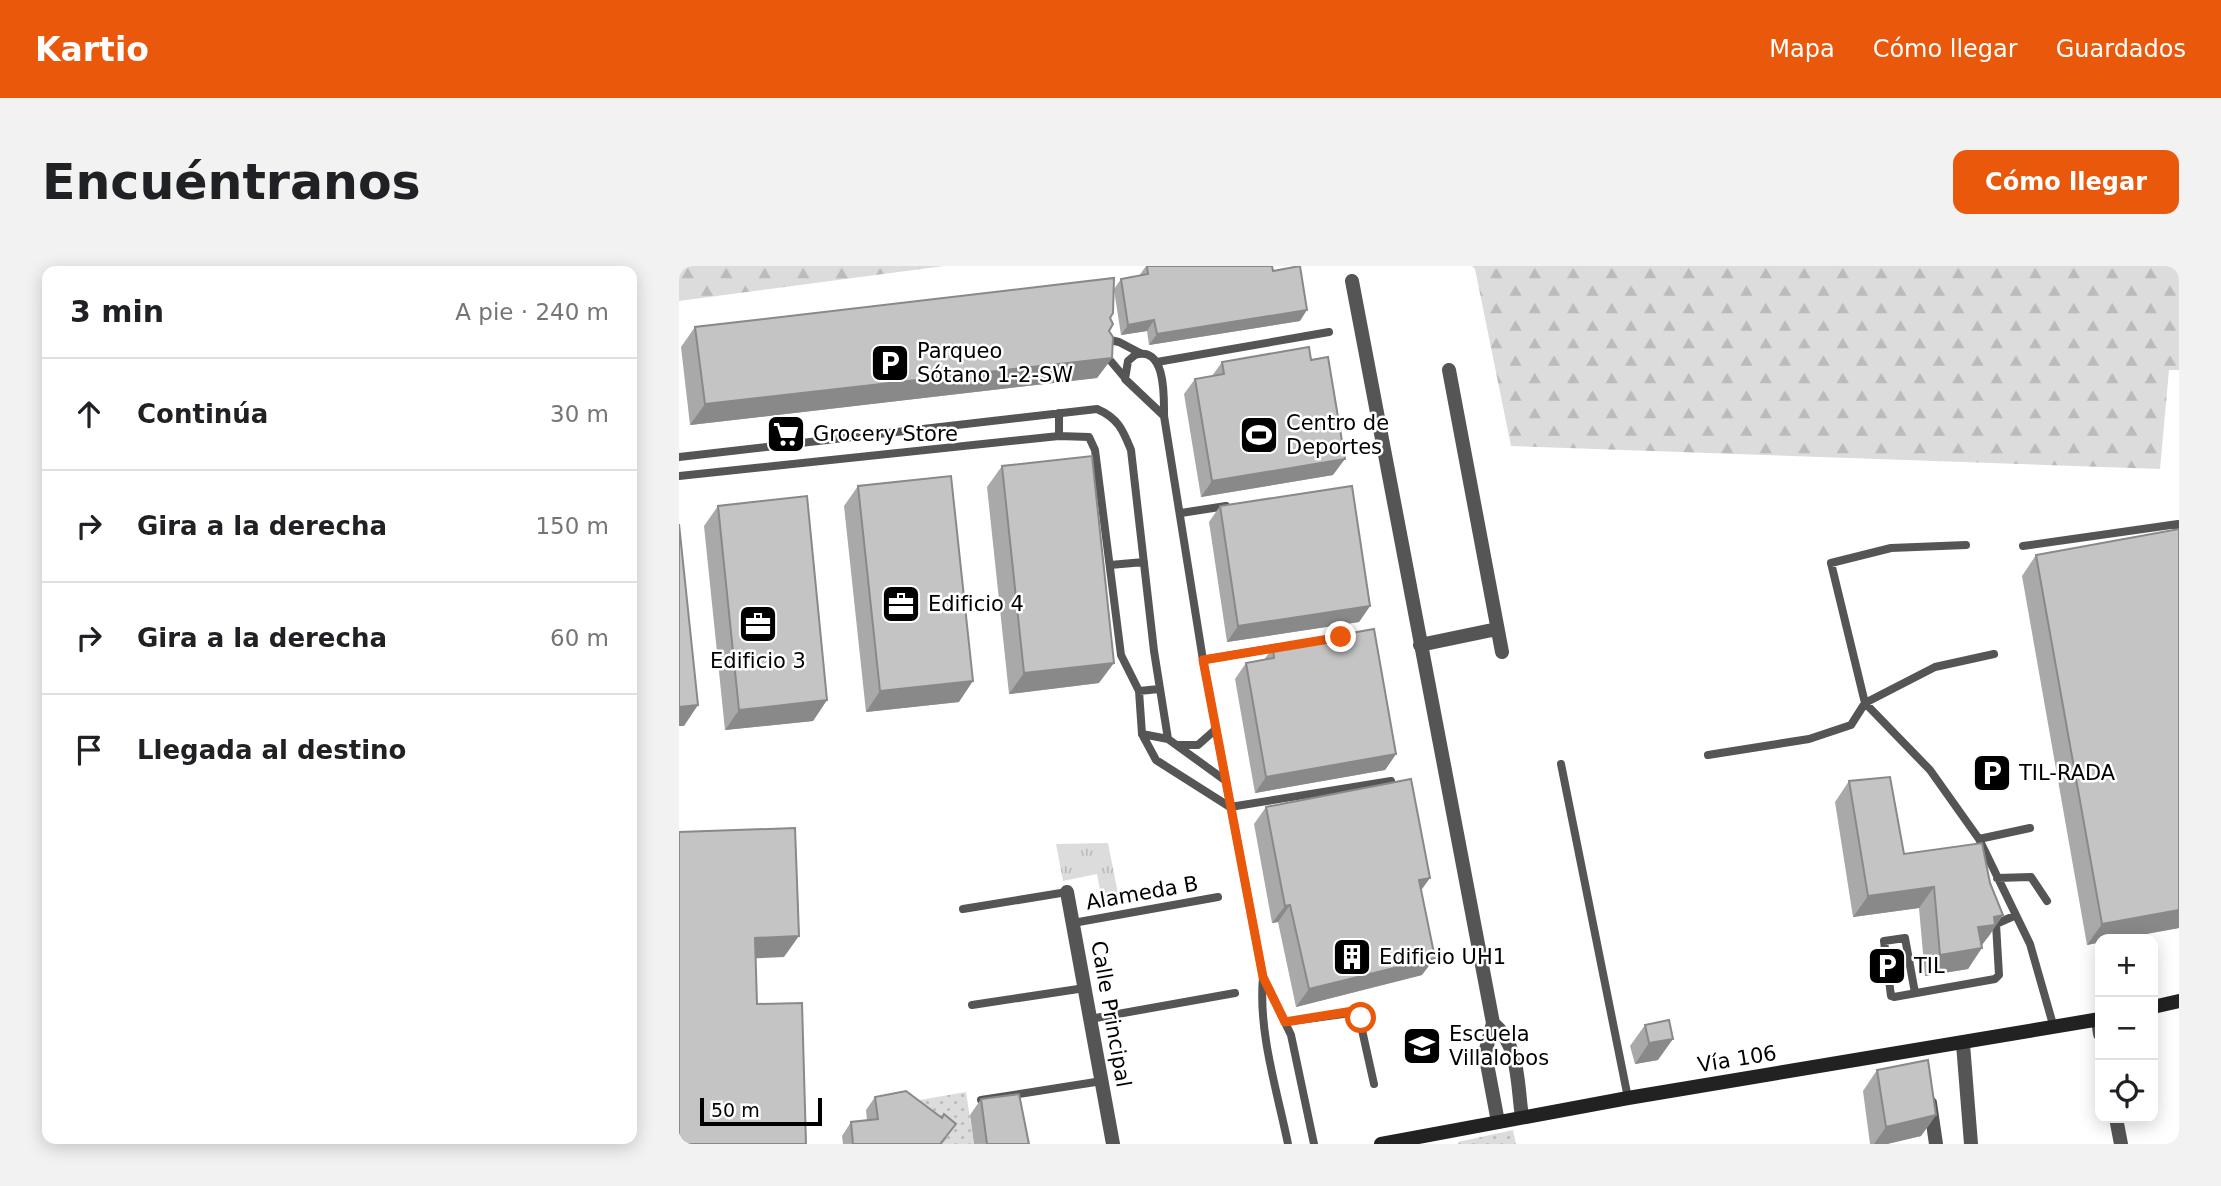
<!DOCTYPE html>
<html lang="es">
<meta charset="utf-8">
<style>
body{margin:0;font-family:"DejaVu Sans",sans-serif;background:#f2f2f2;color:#202124}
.controls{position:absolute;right:21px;bottom:21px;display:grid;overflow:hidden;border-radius:14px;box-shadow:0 4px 18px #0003}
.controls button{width:63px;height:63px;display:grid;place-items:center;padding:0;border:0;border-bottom:2px solid #e0e0e0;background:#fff;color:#202124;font:35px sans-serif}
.scale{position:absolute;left:21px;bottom:18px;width:122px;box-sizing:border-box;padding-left:7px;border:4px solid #000;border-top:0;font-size:19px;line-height:24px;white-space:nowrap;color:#000;-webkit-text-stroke:5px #fff;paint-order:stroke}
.stop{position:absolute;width:21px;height:21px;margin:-16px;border:5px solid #ea580c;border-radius:50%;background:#fff}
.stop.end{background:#ea580c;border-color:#fff;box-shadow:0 2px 7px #0008}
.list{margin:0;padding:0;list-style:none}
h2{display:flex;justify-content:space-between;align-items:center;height:91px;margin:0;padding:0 28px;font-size:30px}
h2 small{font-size:23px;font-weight:400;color:#757577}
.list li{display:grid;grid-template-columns:46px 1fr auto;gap:21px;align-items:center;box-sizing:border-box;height:112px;padding:0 28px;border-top:2px solid #e0e0e0}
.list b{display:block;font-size:26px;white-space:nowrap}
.list em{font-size:23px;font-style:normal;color:#757577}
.icon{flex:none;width:38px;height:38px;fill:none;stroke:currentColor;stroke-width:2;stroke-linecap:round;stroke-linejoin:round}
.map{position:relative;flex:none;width:1500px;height:878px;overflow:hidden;border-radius:14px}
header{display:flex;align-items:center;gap:42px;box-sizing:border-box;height:98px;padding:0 35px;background:#ea580c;color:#fff}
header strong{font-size:33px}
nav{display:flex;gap:38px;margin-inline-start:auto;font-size:24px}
.intro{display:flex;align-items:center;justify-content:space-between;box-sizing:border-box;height:168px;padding:0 42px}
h1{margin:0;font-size:49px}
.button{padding:18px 32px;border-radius:14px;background:#ea580c;color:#fff;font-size:24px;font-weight:700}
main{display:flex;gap:42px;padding:0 42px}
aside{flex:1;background:#fff;border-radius:14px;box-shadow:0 4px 18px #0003}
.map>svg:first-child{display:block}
.grass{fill:url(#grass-dots)}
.forest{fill:url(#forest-firs)}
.park{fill:url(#park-tufts)}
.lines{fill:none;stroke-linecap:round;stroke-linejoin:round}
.lane{stroke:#555;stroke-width:8}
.street{stroke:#555;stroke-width:14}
.secondary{stroke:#222;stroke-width:14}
.wall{fill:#a9a9a9}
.shaded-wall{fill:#898989}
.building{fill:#c4c4c4;stroke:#898989;stroke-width:2}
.route{stroke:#ea580c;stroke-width:9}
.labels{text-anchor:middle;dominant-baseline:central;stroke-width:5;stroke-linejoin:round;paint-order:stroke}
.poi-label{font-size:21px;fill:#000;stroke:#fff;text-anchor:start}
.street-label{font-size:21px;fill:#000;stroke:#fff}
</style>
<header>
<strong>Kartio</strong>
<nav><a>Mapa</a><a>Cómo llegar</a><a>Guardados</a></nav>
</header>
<div class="intro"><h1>Encuéntranos</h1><a class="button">Cómo llegar</a></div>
<main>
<aside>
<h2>3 min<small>A pie · 240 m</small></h2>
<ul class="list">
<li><svg class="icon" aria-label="ahead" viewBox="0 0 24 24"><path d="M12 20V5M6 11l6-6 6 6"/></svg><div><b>Continúa</b></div><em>30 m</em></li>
<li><svg class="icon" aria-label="right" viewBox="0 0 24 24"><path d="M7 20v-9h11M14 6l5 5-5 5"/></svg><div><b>Gira a la derecha</b></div><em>150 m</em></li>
<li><svg class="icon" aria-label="right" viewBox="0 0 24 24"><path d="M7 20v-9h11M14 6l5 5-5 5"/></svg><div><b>Gira a la derecha</b></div><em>60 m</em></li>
<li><svg class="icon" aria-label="arrive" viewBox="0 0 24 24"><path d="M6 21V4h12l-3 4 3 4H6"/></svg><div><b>Llegada al destino</b></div></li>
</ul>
</aside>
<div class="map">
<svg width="1500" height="878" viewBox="0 0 1500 878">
<defs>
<pattern id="grass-dots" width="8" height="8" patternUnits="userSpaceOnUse" patternTransform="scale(1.75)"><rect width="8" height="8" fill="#dcdcdc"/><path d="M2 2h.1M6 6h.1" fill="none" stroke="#bbb" stroke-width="1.8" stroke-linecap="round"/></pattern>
<pattern id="forest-firs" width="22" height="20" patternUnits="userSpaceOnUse" patternTransform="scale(1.75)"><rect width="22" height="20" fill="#dcdcdc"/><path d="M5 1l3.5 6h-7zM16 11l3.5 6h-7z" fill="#bbb"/></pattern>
<pattern id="park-tufts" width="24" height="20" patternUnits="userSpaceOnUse" patternTransform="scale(1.75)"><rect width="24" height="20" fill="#dcdcdc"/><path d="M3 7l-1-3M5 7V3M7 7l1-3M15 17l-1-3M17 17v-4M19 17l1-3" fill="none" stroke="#bbb"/></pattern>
</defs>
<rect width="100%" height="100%" fill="#fff"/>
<path class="grass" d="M287 826 295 878H263L218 838Z
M834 864 837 878H779V876Z"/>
<path class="forest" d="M0 0H265L0 35Z
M793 0H1500V104H1490L1481 203 832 180 796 3Z"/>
<path class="park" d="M429 577 441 638 424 641 418 608 384 615 377 578Z"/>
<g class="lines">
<path class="lane" d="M426 73 440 76 461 87
M425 87 446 112
M478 96 650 66
M380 147V170
M485 150 446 113 449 95 456 89C487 79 485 131 485 150L524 394 584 711C579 766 598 824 609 878
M0 191 418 143C439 152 444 164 452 184L475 385 489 473 547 515
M0 210 380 170 410 171 416 184 442 389 460 425 463 468 477 494 551 541 712 515
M502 247 547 240
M1287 279 1212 282 1152 297 1186 437 1251 504 1300 573 1351 678 1375 762
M1344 280 1499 258 1500 262
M431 299 465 296
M524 394 601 381
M460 425 480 423
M463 468 489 473
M498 479H519L537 463
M1029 489 1130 473 1172 459 1186 437 1256 401 1315 388
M882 498 949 832
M1300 573 1351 562
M1318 612 1352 611 1368 635
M284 643 388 626
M394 657 539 631
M584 711 612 769 635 878
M1236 727 1226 672 1205 675 1212 730 1215 731 1316 713 1320 709 1317 658 1335 650
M293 739 406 722
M411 753 556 727
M606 756 679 746 695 818
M302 834 423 815"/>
<path class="street" d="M673 15 814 757 806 787 819 856
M770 104 823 386
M741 379 818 363
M388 626 434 878
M1419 754 1421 768
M814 757C841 780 838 818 843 851
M1284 778 1292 878
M1251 837 1257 878
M1437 852 1442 878"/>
<path class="secondary" d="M1474 741 1500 735
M702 878 949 832 1421 753"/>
</g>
<path class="wall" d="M467 0H593L594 5 621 55 470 79 468 65 442 69 435 24 430 65 433 92 418 112 11 159 2 81 16 61 435 23 442 13 460 10Z
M543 96 654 209 522 231 505 128 516 113 533 110Z
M323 200 420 417 330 428 308 221Z
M179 220 280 436 187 446 165 240Z
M39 240 148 434 134 455 46 464 25 260Z
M541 240 691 340 680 356 548 376 530 256Z
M1500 263V662L1408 679 1343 310 1357 289Z
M594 381 717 488 706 504 576 527 556 413 567 397 585 394Z
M1170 515 1225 588 1311 617 1324 649 1303 679 1289 703 1246 710 1240 642 1174 651 1156 536Z
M587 541 742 625 743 709 617 741 599 656 593 657 575 558Z
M966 759 979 794 956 798 951 780Z
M1198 804 1257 849 1242 870 1208 878H1191L1184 825Z
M196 831 268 872 263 878H164L163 870 172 856 188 854 187 844Z
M302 833 350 878H295L291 849Z"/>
<path class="shaded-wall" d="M628 44 621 55 470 79 478 68Z
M475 54 468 65 442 69 449 59Z
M433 92 418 112 11 159 26 138Z
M666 193 654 209 522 231 533 215Z
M691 340 680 356 548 376 559 360Z
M435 397 420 417 330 428 345 407Z
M294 415 280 436 187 446 201 425Z
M148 434 134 455 46 464 60 444Z
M19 439 5 460H0V441Z
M717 488 706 504 576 527 587 511Z
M751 612 738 630 740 614Z
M1255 621 1240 642 1174 651 1189 630Z
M611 639 599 656 593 657 606 640Z
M1500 644V662L1439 673H1421V676L1408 679 1423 658Z
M1324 649 1310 670 1302 680 1299 661 1315 651Z
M120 670 105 691 61 693 76 672Z
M1303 682 1289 703 1246 710 1261 689Z
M756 692 743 709 617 741 630 723Z
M994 773 979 794 956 798 970 777Z
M1257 849 1242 870 1208 878H1195L1207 861Z"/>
<path class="building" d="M468 0H593L594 5 621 0 628 44 478 68 475 54 449 59 442 13 469 8Z
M435 12 434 47 431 52 434 58 430 65 434 71 433 92 26 138 16 61Z
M630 81 632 94 649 91 666 193 533 215 516 113 545 108 543 96Z
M413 190 435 397 345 407 323 200Z
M272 210 294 415 201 425 179 220Z
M673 220 691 340 559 360 541 240Z
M128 230 148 434 60 444 39 240Z
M0 258 19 439 0 441Z
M1500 263V644L1423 658 1357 289Z
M695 363 717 488 587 511 567 397 595 392 594 381Z
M1211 511 1225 588 1303 577 1311 617 1324 649 1315 651 1316 659 1299 661 1303 682 1261 689 1255 621 1189 630 1170 515Z
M732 513 751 612 740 614 756 692 630 723 611 639 606 640 587 541Z
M116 562 120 670 76 672 78 738 123 737 127 878H0V566Z
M990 754 994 773 970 777 966 759Z
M1249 794 1257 849 1207 861 1198 804Z
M227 825 263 852 265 848 277 858 261 878H174L172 856 199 853 196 831Z
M340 828 350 878H308L302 833Z"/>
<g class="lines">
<path class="route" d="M662 371 524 394 584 711 606 756 674 745 679 746 682 752"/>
</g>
<defs>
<g id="parking-square" transform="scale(2.0125)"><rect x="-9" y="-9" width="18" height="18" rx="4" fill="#000" stroke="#fff"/><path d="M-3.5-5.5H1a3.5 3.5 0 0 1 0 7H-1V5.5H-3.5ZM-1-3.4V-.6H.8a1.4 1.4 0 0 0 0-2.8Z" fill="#fff"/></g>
<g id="supermarket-square" transform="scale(2.0125)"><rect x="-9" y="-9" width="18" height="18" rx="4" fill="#000" stroke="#fff"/><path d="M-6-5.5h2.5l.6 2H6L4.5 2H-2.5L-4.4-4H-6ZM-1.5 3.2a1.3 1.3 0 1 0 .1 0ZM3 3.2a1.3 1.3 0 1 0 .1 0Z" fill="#fff"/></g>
<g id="stadium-square" transform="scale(2.0125)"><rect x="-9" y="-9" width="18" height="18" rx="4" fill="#000" stroke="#fff"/><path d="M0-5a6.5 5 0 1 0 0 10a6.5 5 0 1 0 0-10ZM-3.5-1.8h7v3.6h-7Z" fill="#fff"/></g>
<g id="office-square" transform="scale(2.0125)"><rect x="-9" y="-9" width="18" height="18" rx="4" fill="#000" stroke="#fff"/><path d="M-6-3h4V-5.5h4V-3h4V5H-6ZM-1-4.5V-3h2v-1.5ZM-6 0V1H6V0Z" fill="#fff"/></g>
<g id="building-square" transform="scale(2.0125)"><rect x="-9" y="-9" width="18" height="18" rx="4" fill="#000" stroke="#fff"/><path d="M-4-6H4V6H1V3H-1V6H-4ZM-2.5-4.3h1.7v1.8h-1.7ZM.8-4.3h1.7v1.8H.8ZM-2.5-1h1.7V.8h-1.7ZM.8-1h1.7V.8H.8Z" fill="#fff"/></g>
<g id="school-square" transform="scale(2.0125)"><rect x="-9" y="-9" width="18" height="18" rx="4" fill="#000" stroke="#fff"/><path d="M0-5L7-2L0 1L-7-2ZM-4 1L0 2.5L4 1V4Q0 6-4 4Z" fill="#fff"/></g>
</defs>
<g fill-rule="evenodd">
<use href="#parking-square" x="211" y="97"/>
<use href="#supermarket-square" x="107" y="168"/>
<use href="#stadium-square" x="580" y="169"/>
<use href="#office-square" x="222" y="338"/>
<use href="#office-square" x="79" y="358"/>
<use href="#parking-square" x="1313" y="507"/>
<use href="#building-square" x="673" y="691"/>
<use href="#parking-square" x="1208" y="700"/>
<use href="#school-square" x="743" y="780"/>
</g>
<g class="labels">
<g class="poi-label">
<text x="238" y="85">Parqueo<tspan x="238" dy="24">Sótano 1-2-SW</tspan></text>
<text x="607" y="157">Centro de<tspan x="607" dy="24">Deportes</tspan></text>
<text x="134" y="168">Grocery Store</text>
<text x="249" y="338">Edificio 4</text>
<text x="79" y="395" text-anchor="middle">Edificio 3</text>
<text x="1340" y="507">TIL-RADA</text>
<text x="700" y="691">Edificio UH1</text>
<text x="1235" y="700">TIL</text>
<text x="770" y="768">Escuela<tspan x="770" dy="24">Villalobos</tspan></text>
</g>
<g class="street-label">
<text transform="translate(463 627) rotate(-10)">Alameda B</text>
<text transform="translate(432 748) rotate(80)">Calle Principal</text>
<text transform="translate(1058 793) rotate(-9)">Vía 106</text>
</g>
</g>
</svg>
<div class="controls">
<button>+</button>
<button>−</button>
<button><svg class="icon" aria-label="locate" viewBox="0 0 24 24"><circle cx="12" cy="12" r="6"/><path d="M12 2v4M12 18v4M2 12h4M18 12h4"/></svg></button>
</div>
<div class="scale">50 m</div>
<div class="stop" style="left:682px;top:752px"></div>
<div class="stop end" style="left:662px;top:371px"></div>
</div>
</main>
